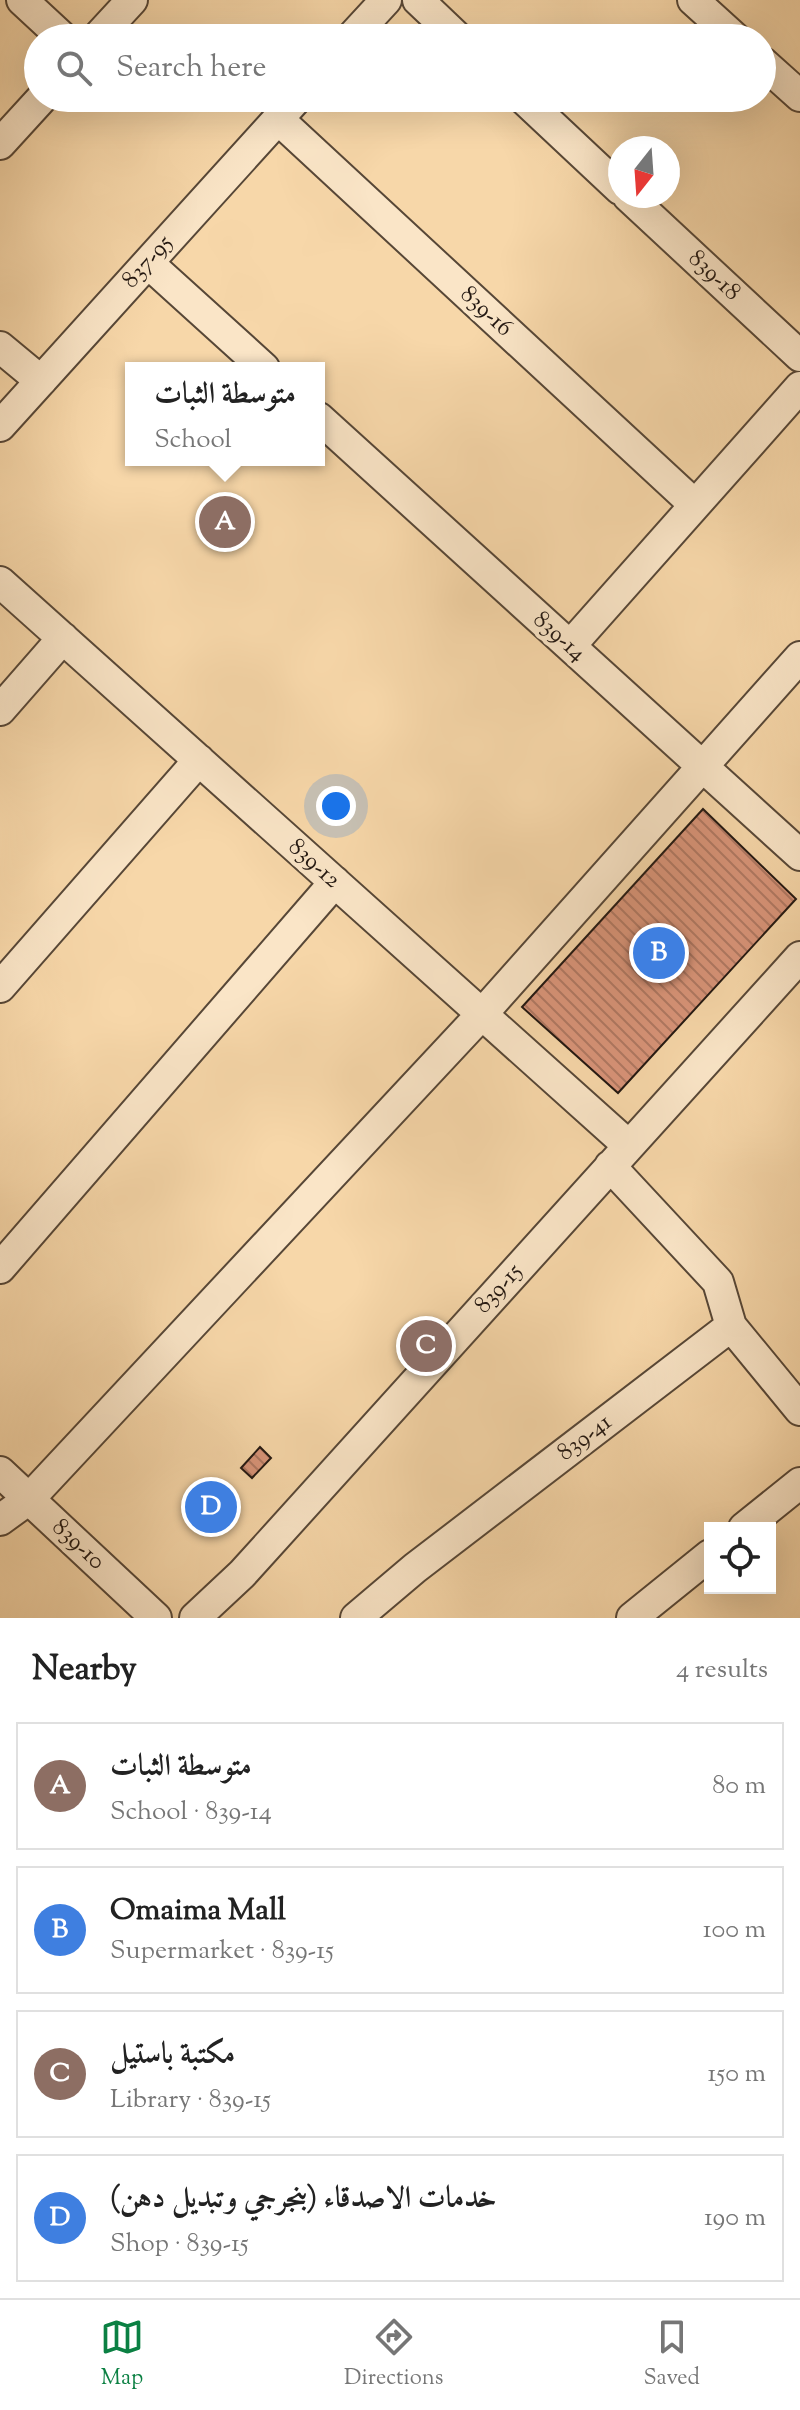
<!DOCTYPE html>
<meta charset="utf-8">
<style>
body{margin:0;font-family:"Sorts Mill Goudy",Amiri,serif;background:#f6f6f6;color:#222}
.controls{position:absolute;right:24px;bottom:24px;display:grid;overflow:hidden;border-radius:0px;box-shadow:0 8px 32px #0002}
.controls button{width:72px;height:72px;display:grid;place-items:center;padding:0;border:0;border-bottom:2px solid #e0e0e0;background:#fff;color:#222;font:40px sans-serif}
.compass{position:absolute;left:608px;top:136px;width:72px;height:72px;border-radius:50%;background:#fff;box-shadow:0 8px 32px #0002;rotate:197deg}
.you{position:absolute;left:336px;top:806px;width:28px;height:28px;margin:-20px;border:6px solid #fff;border-radius:50%;background:#1a73e8;box-shadow:0 0 0 12px #1a73e833}
.badge{display:grid;place-items:center;width:52px;height:52px;border-radius:50%;background:#0b8043;color:#fff;font-size:26px;font-weight:700}
.pin{position:absolute;translate:-50% -50%;border:4px solid #fff;box-shadow:0 2px 8px #0006}
.popup{position:absolute;left:125px;top:362px;width:200px;height:104px;box-sizing:border-box;display:grid;place-content:center;border-radius:0px;background:#fff;filter:drop-shadow(0 2px 6px #0005);font-size:26px;white-space:nowrap;color:#767676}
.popup b{font-size:30px;color:#222}
.popup::after{content:'';position:absolute;left:50%;top:100%;margin-left:-16px;border:16px solid transparent;border-top-color:#fff}
.list{margin:0;padding:0;list-style:none}
h2{display:flex;justify-content:space-between;align-items:center;height:104px;margin:0;padding:0 32px;font-size:34px}
h2 small{font-size:26px;font-weight:400;color:#767676}
.list li{display:grid;grid-template-columns:52px 1fr auto;gap:24px;align-items:center;box-sizing:border-box;height:128px;margin:0 16px 16px;padding:0 16px;border:2px solid #e0e0e0;border-radius:0px}
.list b{display:block;font-size:30px;white-space:nowrap}
.list p{margin:0;font-size:26px;white-space:nowrap;color:#767676}
.list em{font-size:26px;font-style:normal;color:#767676}
.icon{flex:none;width:44px;height:44px;fill:none;stroke:currentColor;stroke-width:2;stroke-linecap:round;stroke-linejoin:round}
.map{position:relative;flex:none;width:800px;height:1618px;overflow:hidden}
.search{position:absolute;background:#fff;box-shadow:0 8px 32px #0002;left:24px;right:24px;top:24px;height:88px;display:flex;align-items:center;gap:20px;box-sizing:border-box;padding:0 28px;border-radius:44px;color:#767676;font-size:30px}
.sheet{height:680px;background:#fff}
nav{display:flex;justify-content:space-around;align-items:center;box-sizing:border-box;height:112px;border-top:2px solid #e0e0e0;background:#fff;font-size:22px;color:#767676}
nav a{display:grid;justify-items:center;gap:4px}
nav .on{color:#0b8043}
.map>svg:first-child{display:block}
.building{fill:url(#building-back-hatch);stroke:#221711;stroke-width:2}
.lines{fill:none;stroke-linecap:round;stroke-linejoin:round}
.minor-casing{stroke:#574737;stroke-width:34}
.minor{stroke:#fae5c7;stroke-width:30}
.labels{text-anchor:middle;dominant-baseline:central;stroke-width:8;stroke-linejoin:round;paint-order:stroke}
.street-label{font-size:24px;fill:#221711;stroke:#fae5c7}
</style>
<div class="map">
<svg width="800" height="1618" viewBox="0 0 800 1618">
<defs>
<pattern id="building-back-hatch" width="6" height="6" patternUnits="userSpaceOnUse" patternTransform="scale(2)"><rect width="6" height="6" fill="#d99479"/><path d="M-1 5l2 2M0 0l6 6M5-1l2 2" fill="none" stroke="#b07862"/></pattern>
</defs>
<rect width="100%" height="100%" fill="#f7d7a9"/>
<filter id="stains"><feTurbulence type="fractalNoise" baseFrequency=".0025" numOctaves="4"/><feColorMatrix values="0 0 0 0 .2 0 0 0 0 .09 0 0 0 0 .02 0 0 0 .5 -.17"/></filter>
<radialGradient id="worn" r=".72"><stop offset=".6" stop-color="#630" stop-opacity="0"/><stop offset="1" stop-color="#630" stop-opacity=".3"/></radialGradient>
<path class="building" d="M703 809 796 899 618 1093 522 1007Z
M260 1447 271 1458 252 1478 241 1468Z"/>
<g class="lines">
<g class="minor-casing">
<path id="minor" d="M22 0 63 38
M418 0 458 38
M693 0 735 38
M97 38 132 0
M351 38 386 0
M762 62 800 96
M523 98 620 189
M278 119 695 505
M0 144 42 98
M628 196 800 356
M148 263 264 368
M0 347 41 381
M319 418 800 855
M0 426 297 98
M0 582 629 1146
M570 646 800 387
M0 710 63 638
M0 987 199 760
M610 1166 718 1282 731 1326
M0 1268 335 882
M0 1472 156 1618
M0 1520 29 1499 482 1014 800 657
M744 1528 800 1483
M195 1618 242 1574 800 957
M356 1618 415 1568 731 1326 800 1410
M632 1618 710 1555"/>
</g>
<use href="#minor" class="minor"/>
</g>
<g class="labels">
<g class="street-label">
<text transform="translate(148 262) rotate(-48)">837-95</text>
<text transform="translate(714 276) rotate(43)">839-18</text>
<text transform="translate(486 312) rotate(43)">839-16</text>
<text transform="translate(559 637) rotate(42)">839-14</text>
<text transform="translate(314 864) rotate(42)">839-12</text>
<text transform="translate(499 1289) rotate(-48)">839-15</text>
<text transform="translate(585 1438) rotate(-37)">839-41</text>
<text transform="translate(78 1545) rotate(43)">839-10</text>
</g>
</g>
<rect width="100%" height="100%" filter="url(#stains)"/>
<rect width="100%" height="100%" fill="url(#worn)"/>
</svg>
<div class="controls">
<button><svg class="icon" aria-label="locate" viewBox="0 0 24 24"><circle cx="12" cy="12" r="6"/><path d="M12 2v4M12 18v4M2 12h4M18 12h4"/></svg></button>
</div>
<svg class="compass" viewBox="-18 -18 36 36"><path d="M0-13l5 13h-10z" fill="#e53935"/><path d="M0 13l5-13h-10z" fill="#767676"/></svg>
<div class="you"></div>
<div class="pin badge" style="left:225px;top:522px;background:#8d6e63">A</div>
<div class="popup"><b>متوسطة الثبات</b>School</div>
<div class="pin badge" style="left:659px;top:953px;background:#3f7fe0">B</div>
<div class="pin badge" style="left:426px;top:1346px;background:#8d6e63">C</div>
<div class="pin badge" style="left:211px;top:1507px;background:#3f7fe0">D</div>
<div class="search"><svg class="icon" aria-label="search" viewBox="0 0 24 24"><circle cx="10" cy="10" r="6"/><path d="M15 15l6 6"/></svg>Search here</div>
</div>
<section class="sheet">
<h2>Nearby<small>4 results</small></h2>
<ul class="list">
<li><span class="badge" style="background:#8d6e63">A</span><div><b>متوسطة الثبات</b><p>School · 839-14</p></div><em>80 m</em></li>
<li><span class="badge" style="background:#3f7fe0">B</span><div><b>Omaima Mall</b><p>Supermarket · 839-15</p></div><em>100 m</em></li>
<li><span class="badge" style="background:#8d6e63">C</span><div><b>مكتبة باستيل</b><p>Library · 839-15</p></div><em>150 m</em></li>
<li><span class="badge" style="background:#3f7fe0">D</span><div><b>خدمات الاصدقاء (بنجرجي وتبديل دهن)</b><p>Shop · 839-15</p></div><em>190 m</em></li>
</ul>
</section>
<nav>
<a class="on"><svg class="icon" aria-label="map" viewBox="0 0 24 24"><path d="M3 6l6-2 6 2 6-2v14l-6 2-6-2-6 2zM9 4v14M15 6v14"/></svg>Map</a>
<a><svg class="icon" aria-label="directions" viewBox="0 0 24 24"><path d="M12 3l9 9-9 9-9-9zM9 14v-3h6M13 9l2 2-2 2"/></svg>Directions</a>
<a><svg class="icon" aria-label="saved" viewBox="0 0 24 24"><path d="M7 4h10v16l-5-4-5 4z"/></svg>Saved</a>
</nav>
